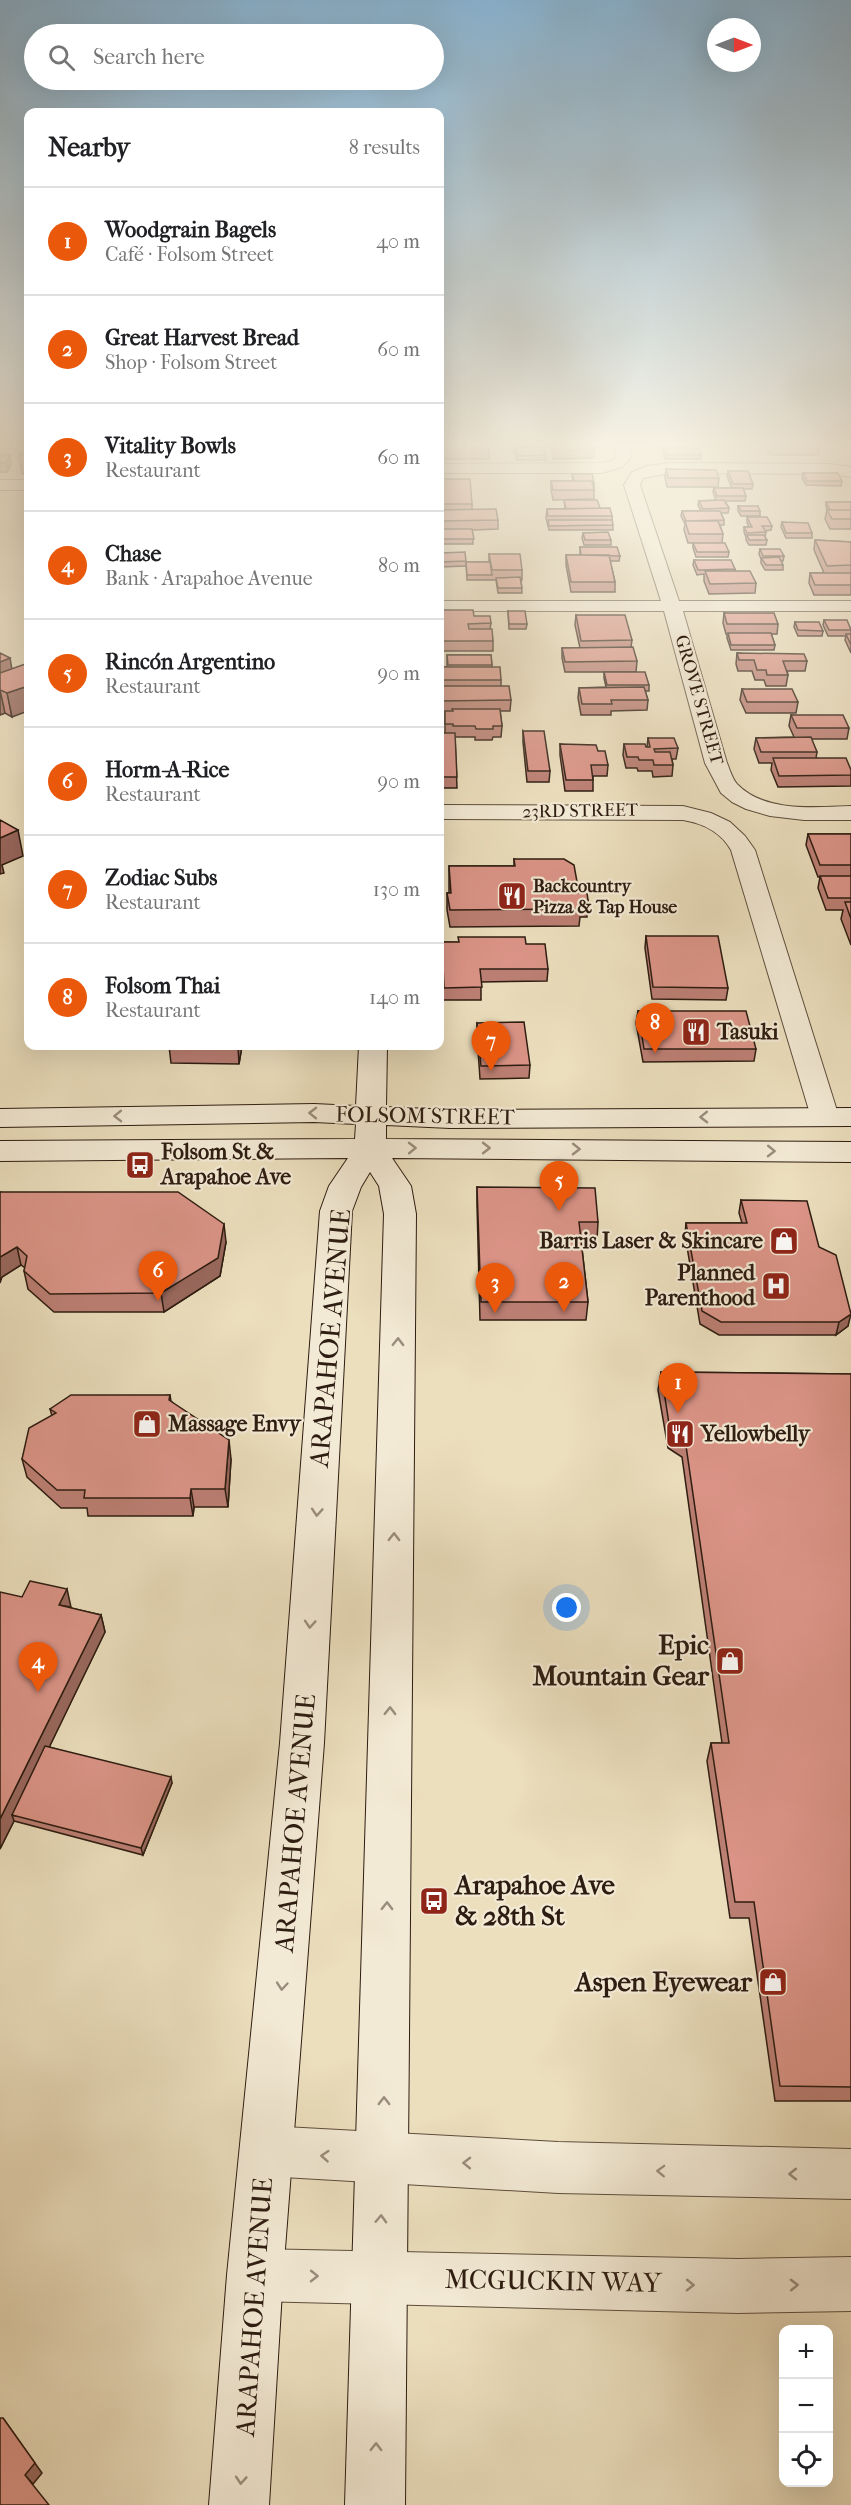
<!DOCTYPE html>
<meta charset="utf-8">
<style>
body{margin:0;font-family:"IM FELL French Canon",serif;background:#f6f6f6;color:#202124}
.controls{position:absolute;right:18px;bottom:18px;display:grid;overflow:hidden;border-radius:12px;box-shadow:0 6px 24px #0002}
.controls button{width:54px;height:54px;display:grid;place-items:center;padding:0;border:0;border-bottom:2px solid #e0e0e0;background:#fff;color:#202124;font:30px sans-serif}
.compass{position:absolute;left:707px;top:18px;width:54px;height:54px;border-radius:50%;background:#fff;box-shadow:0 6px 24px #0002;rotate:90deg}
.you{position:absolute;left:567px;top:1608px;width:21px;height:21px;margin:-15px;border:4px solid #fff;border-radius:50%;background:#1a73e8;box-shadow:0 0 0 9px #1a73e833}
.badge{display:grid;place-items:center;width:39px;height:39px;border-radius:50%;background:#ea580c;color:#fff;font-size:20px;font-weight:700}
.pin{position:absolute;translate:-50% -50px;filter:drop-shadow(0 2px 3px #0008)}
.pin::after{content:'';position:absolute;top:32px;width:21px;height:18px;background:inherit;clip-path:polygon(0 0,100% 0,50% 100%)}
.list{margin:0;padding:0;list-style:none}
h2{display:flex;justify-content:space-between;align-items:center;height:78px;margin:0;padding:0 24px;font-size:26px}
h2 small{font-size:20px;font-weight:400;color:#757577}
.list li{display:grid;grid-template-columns:39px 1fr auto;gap:18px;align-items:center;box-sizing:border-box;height:108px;padding:0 24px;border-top:2px solid #e0e0e0}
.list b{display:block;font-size:22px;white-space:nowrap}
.list p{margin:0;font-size:20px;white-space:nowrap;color:#757577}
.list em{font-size:20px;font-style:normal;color:#757577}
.icon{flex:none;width:33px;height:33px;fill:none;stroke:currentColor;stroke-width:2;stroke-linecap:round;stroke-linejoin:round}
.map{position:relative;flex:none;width:851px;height:2505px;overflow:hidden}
.search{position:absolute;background:#fff;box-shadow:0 6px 24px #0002;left:24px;top:24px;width:420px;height:66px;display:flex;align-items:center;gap:15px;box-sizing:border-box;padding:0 21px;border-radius:33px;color:#757577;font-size:22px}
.panel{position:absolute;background:#fff;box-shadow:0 6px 24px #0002;left:24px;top:108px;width:420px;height:942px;border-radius:12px}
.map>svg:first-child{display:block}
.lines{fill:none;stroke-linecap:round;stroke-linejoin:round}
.street-casing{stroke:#5d4d3c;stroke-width:2}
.secondary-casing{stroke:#2d1c11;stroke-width:2}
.street{fill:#f3ead5;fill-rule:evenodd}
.secondary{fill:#f3ead5;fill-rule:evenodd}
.wall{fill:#bc7f74;stroke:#2d1c11;stroke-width:1.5}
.shaded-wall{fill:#99685e;stroke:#2d1c11;stroke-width:1.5}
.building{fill:#db9487;stroke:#2d1c11;stroke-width:1.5}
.oneway{stroke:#9a8d7d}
.labels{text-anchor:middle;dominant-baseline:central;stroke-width:4.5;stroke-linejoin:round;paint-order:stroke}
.far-street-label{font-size:18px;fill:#2d1c11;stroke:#f3ead5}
.far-poi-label{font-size:18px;font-weight:bold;fill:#2d1c11;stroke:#f3ead5;text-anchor:start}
.poi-label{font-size:22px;font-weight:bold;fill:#2d1c11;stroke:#f3ead5;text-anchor:start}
.street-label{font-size:22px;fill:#2d1c11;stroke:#f3ead5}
.near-street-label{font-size:27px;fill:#2d1c11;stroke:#f3ead5}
.near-poi-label{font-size:27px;font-weight:bold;fill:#2d1c11;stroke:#f3ead5;text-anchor:end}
</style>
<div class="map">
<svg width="851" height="2505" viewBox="0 0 851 2505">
<rect width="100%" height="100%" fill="#ecdfbe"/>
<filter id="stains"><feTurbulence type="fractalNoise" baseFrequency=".00333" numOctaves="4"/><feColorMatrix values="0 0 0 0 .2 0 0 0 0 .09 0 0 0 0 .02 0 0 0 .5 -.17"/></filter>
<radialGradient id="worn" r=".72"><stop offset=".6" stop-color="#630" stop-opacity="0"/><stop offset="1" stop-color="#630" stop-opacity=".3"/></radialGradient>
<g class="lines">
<g class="street-casing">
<path id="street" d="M614 443H628L631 457 622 467 602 473H440V464L602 463 612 461 616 456Z
M671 463 830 464 851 467V477L830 474 671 473 643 478 640 485 679 601H851V611H683L727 763C730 770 732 778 737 784 765 813 815 807 851 806V820H804L770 816 746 809 732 802 721 793 705 763 664 611H440V601H661L624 485 632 472 647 466Z
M0 480H28V490H0Z
M440 805 683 806 711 813 730 822 745 836 755 850 839 1117 835 1123 825 1126 815 1123 811 1117 731 850C721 832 702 823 683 820L440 819Z
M266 2126 558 2142 851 2149V2199L558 2193 266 2176 248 2169 241 2151 248 2133Z
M255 2249 738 2259 851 2257V2311L738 2313 255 2301 236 2294 229 2275 236 2256Z"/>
</g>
<g class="secondary-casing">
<path id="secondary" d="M359 1046H387L386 1107 450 1110 851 1108V1126L450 1128 386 1125V1139L851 1142V1162L392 1158 411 1186 416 1214 405 2505H345L384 1214 379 1186 370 1172 361 1187 352 1211 324 1743 283 2275 269 2505H209L227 2275 280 1743 320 1211 329 1186 348 1158 0 1161V1141L355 1139 356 1124 314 1122 0 1127V1109L314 1104 356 1106Z"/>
</g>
<use href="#street" class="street"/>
<use href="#secondary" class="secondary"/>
</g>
<path class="wall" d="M0 443H23L12 444 10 448H0Z
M440 443 489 450V459H440Z
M540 443H601V447H594V458L553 459 551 447H541Z
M654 443H686V448H656Z
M764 443H817L819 446 818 455H770Z
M515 448 546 455V460H517L515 452Z
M663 448 701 455V459H665L663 452Z
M28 451V474H22L19 455Z
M0 455 11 464 7 472H0Z
M666 469 719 478 718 487H667L665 478Z
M728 471 753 484 752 489H743L746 496 745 501H725L729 508 728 513H721L724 520V525H720L723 534 722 543 729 552 728 557H696L693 548V543H688L684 530 685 524 681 516 682 511H701L698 505 699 501 716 500 713 492 714 488H732L727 476Z
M803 473 842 481 841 486 806 485 802 478Z
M572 474 594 483V499L553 500 551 490V481H573Z
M440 479 472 504V509L498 520V529L472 530 473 544H440Z
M564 500 600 508 612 516 613 530H549L546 518 547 509H565Z
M826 502H851V529H830L825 519 827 510 826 506Z
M738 506 760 511V516H741L738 511Z
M747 517 772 526 771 530 765 531 766 532 765 537 767 540 766 545H749L746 540V537L744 532V527H749L747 522Z
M782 522 812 533V538H786L781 527Z
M583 533 611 540V545H584L582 538Z
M815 540 851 542V595H814L809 583 810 573H824L814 550Z
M580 547 620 556 619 561H610L615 582V592H571L566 565V555H580Z
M760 549 784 556 783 561H781L783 565V570H765L761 563V559L759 554Z
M440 553 466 561V566L440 567Z
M489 554 522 570V580H521L522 593H498L496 580H467L466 562H489Z
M694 560 735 569V571L756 583 755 593 709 594 704 581V574L697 575 693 565Z
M440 610 474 616 491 623 490 629 493 641V651H440Z
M508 611 527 624 526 629H509Z
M724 613 778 624 777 634H771L775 645 774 650H731L727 638V634H726L723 623Z
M576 615 632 640 631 647 637 661 636 672H565L562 658V648H580L575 625Z
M824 620 851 628V653L845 640 846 636H828L823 625Z
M795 622 823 631 822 636H798L794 627Z
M0 653 12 717 5 713 0 715Z
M737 653 807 661 805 671H787L788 675 786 686H766L764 680H755L752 671H738L736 664Z
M447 655H491L492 667 501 680V686L511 700 510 711H500L502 726 501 737H493L492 740H475V737H455L457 788H440V733H445V712H440V667H447Z
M604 672 649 685V691H645L648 700 647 710 611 711V715H581L578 698 579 688 606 687 604 678Z
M742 689 798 702 796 713H746L740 700Z
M791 715 849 728 847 739H811L817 752 816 758 851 770V786L778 787 771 770 772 763H759L754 749 756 738 794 737 789 726Z
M523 731 550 771 549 782H527L523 742Z
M648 738 678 748 676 759H672L673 765 672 776 653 777 652 771H638L637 768H626L623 755 624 744 647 747Z
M560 744 598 751 608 765 607 776H593V791H565L560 755Z
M808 834H851V945L841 919 843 910H826L818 888 820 877H818L806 845Z
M514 859 579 893 588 900 587 917H580L579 926 450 927 447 910V893H449V866H514Z
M646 936 728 988 726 1000 652 999 645 948Z
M442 942 526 944 548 969 547 981 481 982V1000H443Z
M638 1011 756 1049 754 1061 643 1062 636 1023Z
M477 1023 530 1065 529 1078 480 1079 477 1035Z
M169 1046H242L239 1064 171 1063Z
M477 1187 598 1222 597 1240H581L588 1302 586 1320H480L477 1205Z
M0 1192 226 1242 220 1276 164 1312H54L28 1289 24 1271 25 1268 21 1265 2 1277Z
M741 1200 819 1247 848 1326 836 1335H719L700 1324 685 1235 686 1223H742L739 1213Z
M661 1372 851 1374V2101H775L749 1918H730L707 1761 711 1743H722L682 1457 668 1448 658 1390Z
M170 1395 171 1401 231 1459 228 1507H194L193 1516H88L87 1508H61L27 1477 22 1459 52 1416 50 1409Z
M22 1597 101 1615 105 1632 49 1747 172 1783 143 1855 14 1821 0 1849Z"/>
<path class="shaded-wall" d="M10 455 11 464 7 472 6 463Z
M10 658 14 681 0 686V662Z
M28 686V711L12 717 7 693Z
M0 690 5 713 0 715Z
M18 830 23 856 2 865 4 873 0 874V838Z
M238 1046H242L239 1064Z
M224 1224 226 1242 220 1276 164 1312 161 1293Z
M17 1247 21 1265 2 1277 0 1283V1257Z
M851 1314 848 1326 836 1335 839 1322Z
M229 1440 231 1459 228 1507 225 1489Z
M191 1489 194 1507 193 1516 190 1498Z
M67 1589 71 1607 59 1605Z
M101 1615 105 1632 16 1816 12 1815 14 1821 0 1849V1819Z
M171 1777 172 1783 143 1855 141 1848Z
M3 2418 42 2473 33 2484 25 2475Z"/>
<path class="building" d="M440 443H488L489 450H440Z
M552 443H593L595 450H554Z
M769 443H817L819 446H771Z
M543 447 546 455 517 456 515 448Z
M663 448H699L701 455H666Z
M21 451H28V455H19Z
M0 455H10L6 463H0Z
M666 469 716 470 719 478H668Z
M728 471H748L753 484H733Z
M803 473H838L842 481H807Z
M572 474H592L594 483H592V481H574Z
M440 479H470L472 504H440Z
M551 481H592L594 490H553Z
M714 488H743L746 496H717Z
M564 500H597L600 508 566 509Z
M724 500 729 508 703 509 699 501Z
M826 502H851V510H830Z
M738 506H758L760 511H741Z
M610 508 612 516H548L547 509Z
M496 509 498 520 440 521V510Z
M827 510H851V519H832Z
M682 511H720L724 520 686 521Z
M747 517H767L772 526H762L766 532 747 533 744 527H752Z
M548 520H612L613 525 549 526Z
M685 521H718L723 534H689Z
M782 522 808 523 812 533H786Z
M440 529H472L474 539H440Z
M608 532 611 540H585L583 533Z
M747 535H764L767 540H749Z
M815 540 851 542V565L827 566Z
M693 543H725L729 552H697Z
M580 547H617L620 556 581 555Z
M760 549H780L784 556H763Z
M465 552 466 561 440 562V553Z
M489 554H520L522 570H492Z
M566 555H609L615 582H571Z
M779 557 783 565H766L761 558Z
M694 560H731L735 569 698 570Z
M466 562H490L492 575H467Z
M705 571H750L756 583 710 584Z
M810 573H851V585H815Z
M520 577 522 588H498L496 578Z
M440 610H473L474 616H490L491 623 468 624 469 629H492L493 641H440Z
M508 611H525L527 624H509Z
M724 613H774L778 624H727Z
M576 615H625L632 640 581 641Z
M824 620H847L851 630H829Z
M795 622H819L823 631 798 630Z
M728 633H771L775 645H731Z
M846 634H851V645Z
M633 647 637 661 565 662 562 648Z
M0 653 10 658 0 662Z
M737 653 804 654 807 661H783L788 675H767L766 670H757L754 660H739Z
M447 655H491L492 665H448Z
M28 663V686L7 693 0 690V673Z
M440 667H500L501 680H440Z
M604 672H645L649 685H607Z
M440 686H509L511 700 440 701Z
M644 687 648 700H611L612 704H582L579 688Z
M742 689H792L798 702H747Z
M452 709H500L502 726H493V729H476L475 726H453V724H445V711H453Z
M791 715H843L849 728H797Z
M523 731H544L550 771H528Z
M440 733H455L457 777H440Z
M811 737 817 752H761L756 738Z
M648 738H674L678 748 654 749 655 752H670L673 765H654L653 760H639L638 757H627L624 744H645L646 747H650Z
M560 744 596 745 598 751H605L608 765H591L593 780H566Z
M773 758H846L851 770V775L779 776Z
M0 820 18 830 0 838Z
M808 834H851V865H820Z
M514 859H564L574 865 579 893H587L588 900 580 901 581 909 450 910 447 893H451L449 866H515Z
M820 876H851V898H828Z
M845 902H851V919Z
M646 936H718L728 988 653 987Z
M458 937H525L526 944H545L548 969H480L482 987 444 988 442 942H459Z
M638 1011H746L756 1049H644Z
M524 1022 530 1065 481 1066 477 1023Z
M477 1187 595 1188 598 1222H579L588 1302H481Z
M0 1192H178L224 1224 218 1258 161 1293 50 1294 24 1271 27 1256 17 1247 0 1257Z
M741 1200 807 1201 819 1247 836 1255 851 1314 839 1322H721L702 1311 686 1223H747Z
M661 1372 851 1374V2087L780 2086 754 1902H735L711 1743H729L685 1439 670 1430Z
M71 1395H170L169 1400 229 1440 225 1489H191L190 1498H84L85 1490H57L22 1459 29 1428 56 1413 50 1409Z
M30 1581 67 1589 59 1605 101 1615 0 1819V1592L22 1597Z
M45 1746 171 1777 141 1848 12 1815Z
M0 2418H3L35 2463 25 2475 49 2505H0Z"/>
<defs><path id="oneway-chevron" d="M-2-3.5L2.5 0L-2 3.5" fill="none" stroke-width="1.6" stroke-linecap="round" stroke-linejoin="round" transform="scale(1.5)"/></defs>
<g class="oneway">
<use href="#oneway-chevron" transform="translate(313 1113) rotate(-179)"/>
<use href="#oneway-chevron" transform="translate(118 1116) rotate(179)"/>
<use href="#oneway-chevron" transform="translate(704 1117) rotate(179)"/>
<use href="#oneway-chevron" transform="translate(412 1148) rotate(-1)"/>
<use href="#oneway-chevron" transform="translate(486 1148)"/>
<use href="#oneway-chevron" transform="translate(576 1149) rotate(1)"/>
<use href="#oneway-chevron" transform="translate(771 1151) rotate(1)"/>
<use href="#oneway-chevron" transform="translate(398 1342) rotate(-89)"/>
<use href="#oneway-chevron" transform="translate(317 1512) rotate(94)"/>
<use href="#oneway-chevron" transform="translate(394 1537) rotate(-89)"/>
<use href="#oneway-chevron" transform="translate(310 1624) rotate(94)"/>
<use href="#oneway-chevron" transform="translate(390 1711) rotate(-89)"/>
<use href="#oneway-chevron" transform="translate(387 1906) rotate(-89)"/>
<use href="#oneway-chevron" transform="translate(282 1986) rotate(95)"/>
<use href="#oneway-chevron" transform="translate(384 2101) rotate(-90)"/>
<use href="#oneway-chevron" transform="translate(325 2156) rotate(-176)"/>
<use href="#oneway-chevron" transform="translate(467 2163) rotate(-179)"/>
<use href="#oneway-chevron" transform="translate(661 2171) rotate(-178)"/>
<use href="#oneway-chevron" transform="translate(793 2174) rotate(-180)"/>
<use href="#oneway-chevron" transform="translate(381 2219) rotate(-88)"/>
<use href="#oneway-chevron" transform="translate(314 2276) rotate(1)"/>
<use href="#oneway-chevron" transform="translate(690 2285) rotate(1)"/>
<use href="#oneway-chevron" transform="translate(794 2285) rotate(-1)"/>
<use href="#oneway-chevron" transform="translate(376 2447) rotate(-89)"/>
<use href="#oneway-chevron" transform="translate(241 2480) rotate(94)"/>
</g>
<linearGradient id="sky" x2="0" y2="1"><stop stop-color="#89b6d6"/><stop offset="0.56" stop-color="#f6f1e2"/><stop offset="1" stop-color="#f6f1e2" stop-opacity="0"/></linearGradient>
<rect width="851" height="794" fill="url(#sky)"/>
<defs>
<g id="restaurant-square" transform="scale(1.5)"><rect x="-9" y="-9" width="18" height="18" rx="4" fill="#8f2418" stroke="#f3ead5"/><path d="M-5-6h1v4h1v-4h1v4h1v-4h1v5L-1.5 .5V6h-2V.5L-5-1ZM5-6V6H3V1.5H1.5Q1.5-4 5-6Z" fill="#fff"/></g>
<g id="bus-square" transform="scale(1.5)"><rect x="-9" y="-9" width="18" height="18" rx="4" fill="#8f2418" stroke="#f3ead5"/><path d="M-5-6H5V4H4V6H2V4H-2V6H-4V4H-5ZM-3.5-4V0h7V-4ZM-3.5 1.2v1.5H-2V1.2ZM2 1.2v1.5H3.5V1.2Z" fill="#fff"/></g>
<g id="shop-square" transform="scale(1.5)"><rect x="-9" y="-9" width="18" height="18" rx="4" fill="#8f2418" stroke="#f3ead5"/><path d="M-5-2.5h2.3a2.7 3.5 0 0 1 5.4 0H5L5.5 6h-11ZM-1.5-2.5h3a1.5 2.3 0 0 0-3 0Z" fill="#fff"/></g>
<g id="hospital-square" transform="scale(1.5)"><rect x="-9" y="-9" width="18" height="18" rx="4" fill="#8f2418" stroke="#f3ead5"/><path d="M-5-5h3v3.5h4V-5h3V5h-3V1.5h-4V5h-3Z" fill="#fff"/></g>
</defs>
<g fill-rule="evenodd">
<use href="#restaurant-square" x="512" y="896"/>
<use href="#restaurant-square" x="696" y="1032"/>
<use href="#bus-square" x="140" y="1165"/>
<use href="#shop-square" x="784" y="1241"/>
<use href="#hospital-square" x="776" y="1286"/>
<use href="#shop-square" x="147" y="1424"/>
<use href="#restaurant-square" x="680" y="1434"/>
<use href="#shop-square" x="730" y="1661"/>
<use href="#bus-square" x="434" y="1901"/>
<use href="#shop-square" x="773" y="1982"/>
</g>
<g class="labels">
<g class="far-street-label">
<text transform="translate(699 700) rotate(74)">GROVE STREET</text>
<text transform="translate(580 811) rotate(-1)">23RD STREET</text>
</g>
<g class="far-poi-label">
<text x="533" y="886">Backcountry<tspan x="533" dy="21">Pizza &amp; Tap House</tspan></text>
</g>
<g class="poi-label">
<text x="717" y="1032">Tasuki</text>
<text x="161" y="1152">Folsom St &amp;<tspan x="161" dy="25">Arapahoe Ave</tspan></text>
<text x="763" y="1241" text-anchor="end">Barris Laser &amp; Skincare</text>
<text x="755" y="1273" text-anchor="end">Planned<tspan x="755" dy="25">Parenthood</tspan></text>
<text x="168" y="1424">Massage Envy</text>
<text x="701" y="1434">Yellowbelly</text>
</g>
<g class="street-label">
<text transform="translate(425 1116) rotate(1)">FOLSOM STREET</text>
</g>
<g class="near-street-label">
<text transform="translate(330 1338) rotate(-85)">ARAPAHOE AVENUE</text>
<text transform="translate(295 1823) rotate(-85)">ARAPAHOE AVENUE</text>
<text transform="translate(553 2281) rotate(1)">MCGUCKIN WAY</text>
<text transform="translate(254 2307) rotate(-86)">ARAPAHOE AVENUE</text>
</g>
<g class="near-poi-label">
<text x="709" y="1645">Epic<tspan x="709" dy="31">Mountain Gear</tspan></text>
<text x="455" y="1885" text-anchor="start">Arapahoe Ave<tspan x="455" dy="31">&amp; 28th St</tspan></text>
<text x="752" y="1982">Aspen Eyewear</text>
</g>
</g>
<rect width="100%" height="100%" filter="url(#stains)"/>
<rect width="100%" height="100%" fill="url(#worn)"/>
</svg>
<div class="controls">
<button>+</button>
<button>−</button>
<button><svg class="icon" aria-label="locate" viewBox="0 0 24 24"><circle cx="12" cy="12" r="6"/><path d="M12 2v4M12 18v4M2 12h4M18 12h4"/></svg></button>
</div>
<svg class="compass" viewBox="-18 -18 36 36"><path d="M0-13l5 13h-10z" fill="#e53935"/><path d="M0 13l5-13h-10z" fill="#757577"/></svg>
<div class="you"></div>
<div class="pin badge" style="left:678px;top:1413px">1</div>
<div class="pin badge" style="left:564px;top:1312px">2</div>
<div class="pin badge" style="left:495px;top:1313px">3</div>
<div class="pin badge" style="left:38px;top:1692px">4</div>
<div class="pin badge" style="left:559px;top:1211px">5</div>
<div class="pin badge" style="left:158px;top:1301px">6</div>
<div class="pin badge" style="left:491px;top:1071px">7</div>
<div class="pin badge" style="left:655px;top:1053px">8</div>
<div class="search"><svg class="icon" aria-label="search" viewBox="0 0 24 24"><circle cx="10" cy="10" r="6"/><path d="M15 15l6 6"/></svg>Search here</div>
<section class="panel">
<h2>Nearby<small>8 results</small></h2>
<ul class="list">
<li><span class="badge">1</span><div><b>Woodgrain Bagels</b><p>Café · Folsom Street</p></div><em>40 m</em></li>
<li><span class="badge">2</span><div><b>Great Harvest Bread</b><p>Shop · Folsom Street</p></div><em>60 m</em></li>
<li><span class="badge">3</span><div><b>Vitality Bowls</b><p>Restaurant</p></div><em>60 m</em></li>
<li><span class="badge">4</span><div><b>Chase</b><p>Bank · Arapahoe Avenue</p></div><em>80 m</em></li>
<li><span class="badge">5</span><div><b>Rincón Argentino</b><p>Restaurant</p></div><em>90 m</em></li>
<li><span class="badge">6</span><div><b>Horm-A-Rice</b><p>Restaurant</p></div><em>90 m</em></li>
<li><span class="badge">7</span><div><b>Zodiac Subs</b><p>Restaurant</p></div><em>130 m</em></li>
<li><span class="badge">8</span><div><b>Folsom Thai</b><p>Restaurant</p></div><em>140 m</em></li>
</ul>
</section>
</div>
